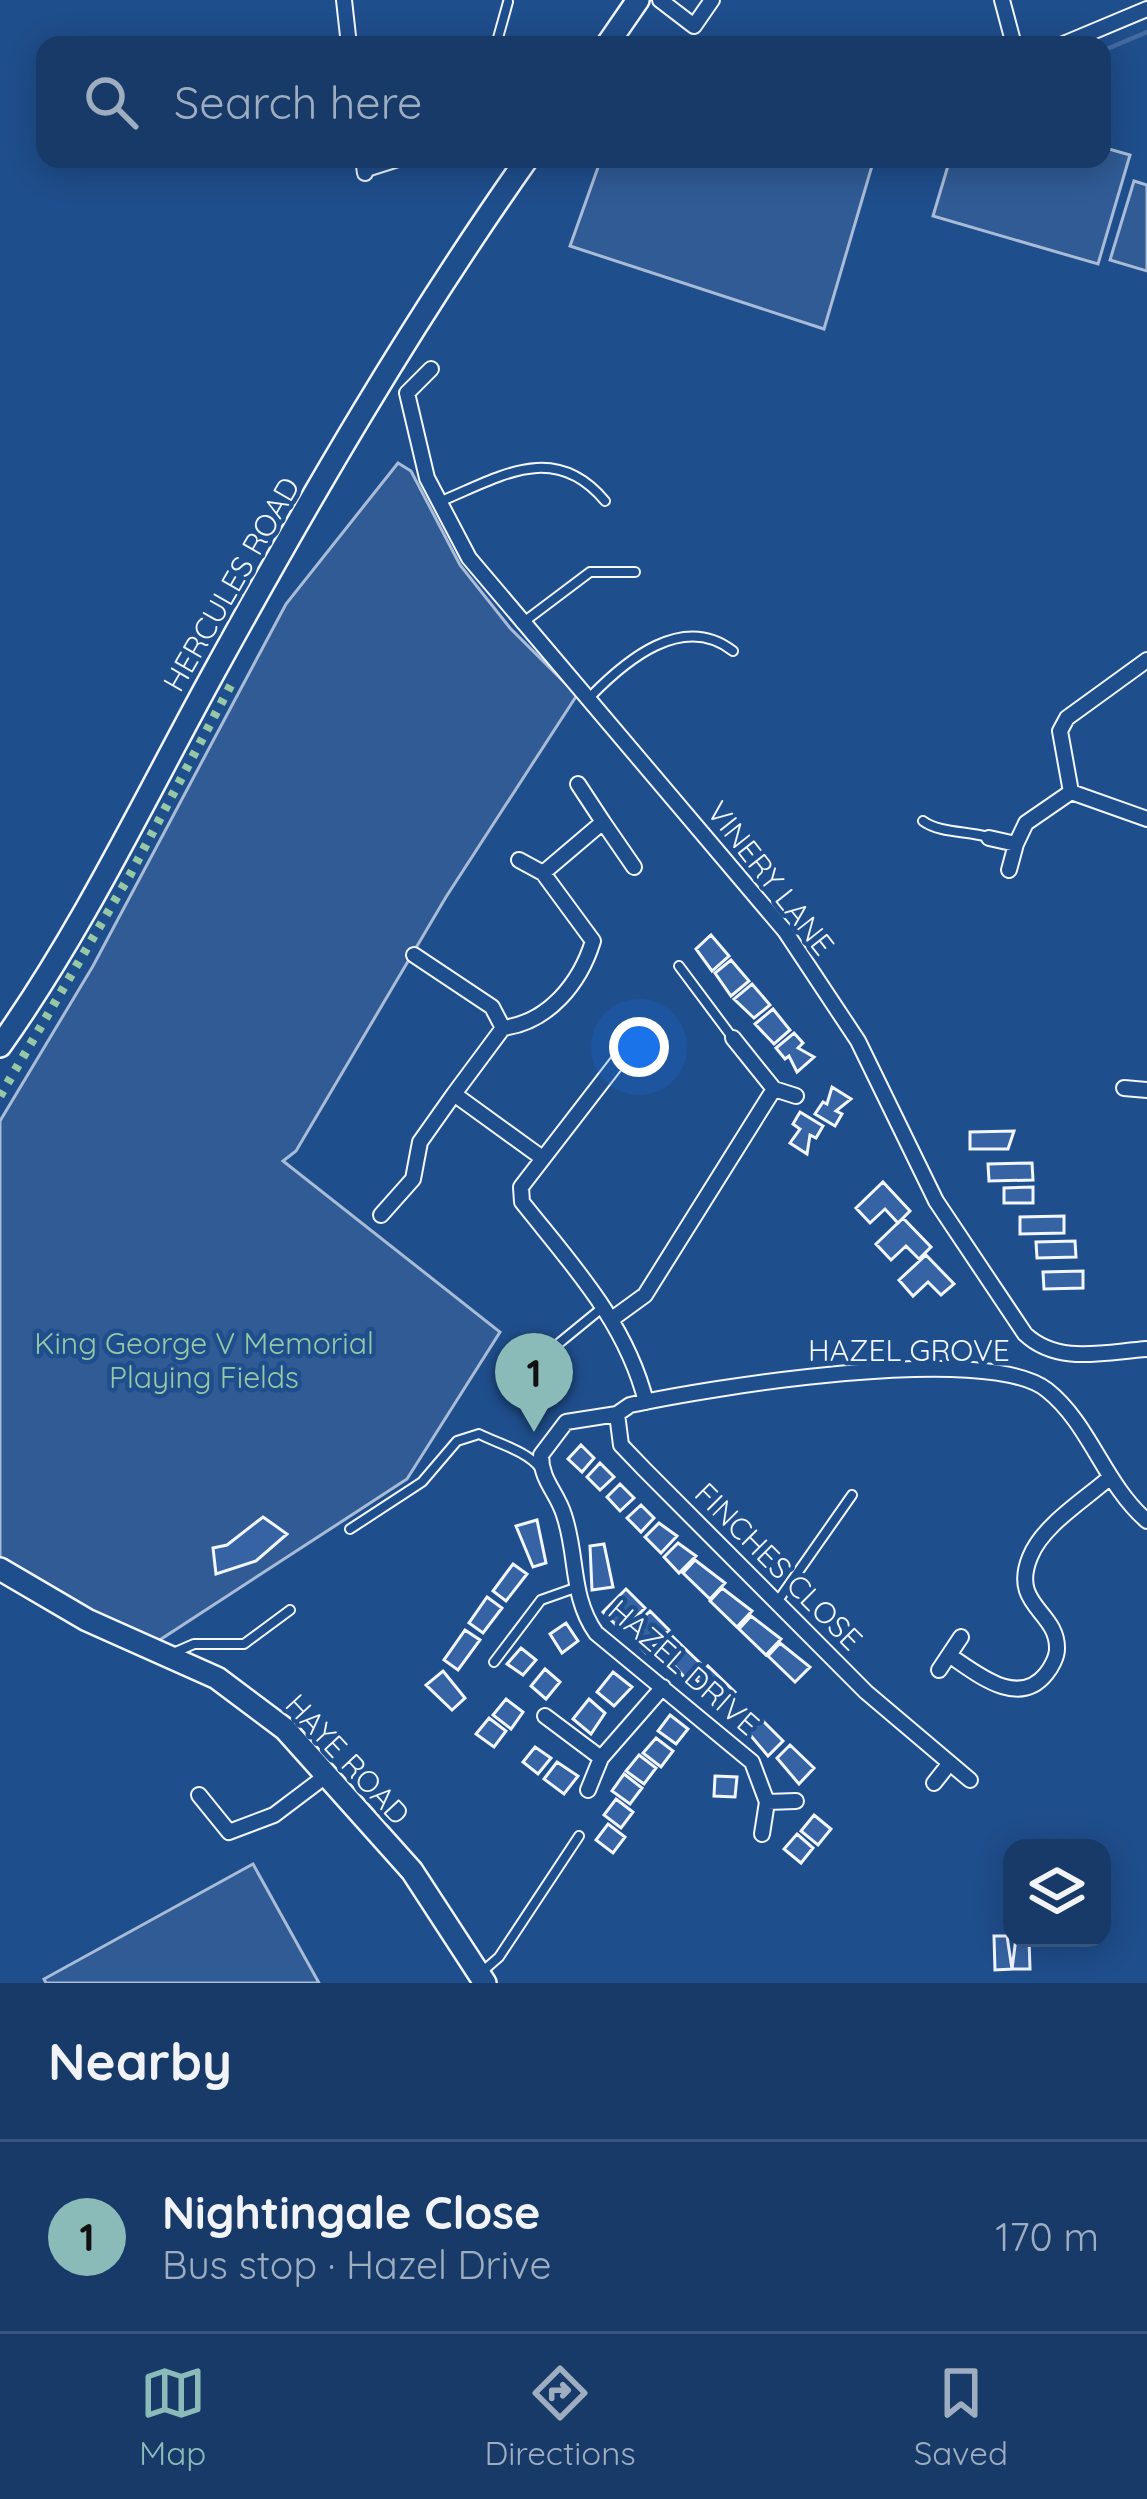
<!DOCTYPE html>
<meta charset="utf-8">
<style>
body{margin:0;font-family:Quicksand,sans-serif;background:#20416f;color:#f1f3f6}
.controls{position:absolute;right:36px;bottom:36px;display:grid;overflow:hidden;border-radius:24px;box-shadow:0 6px 30px #0003}
.controls button{width:108px;height:108px;display:grid;place-items:center;padding:0;border:0;border-bottom:3px solid #36547d;background:#173a69;color:#f1f3f6;font:60px sans-serif}
.you{position:absolute;left:639px;top:1047px;width:42px;height:42px;margin:-30px;border:9px solid #fff;border-radius:50%;background:#1a73e8;box-shadow:0 0 0 18px #1a73e833}
.badge{display:grid;place-items:center;width:78px;height:78px;border-radius:50%;background:#8bbbb9;color:#111;font-size:39px;font-weight:700}
.pin{position:absolute;translate:-50% -99px;filter:drop-shadow(0 3px 6px #0008)}
.pin::after{content:'';position:absolute;top:63px;width:42px;height:36px;background:inherit;clip-path:polygon(0 0,100% 0,50% 100%)}
.list{margin:0;padding:0;list-style:none}
h2{display:flex;justify-content:space-between;align-items:center;height:156px;margin:0;padding:0 48px;font-size:51px}
h2 small{font-size:39px;font-weight:400;color:#9eadc0}
.list li{display:grid;grid-template-columns:78px 1fr auto;gap:36px;align-items:center;box-sizing:border-box;height:192px;padding:0 48px;border-top:3px solid #36547d}
.list b{display:block;font-size:45px;white-space:nowrap}
.list p{margin:0;font-size:39px;white-space:nowrap;color:#9eadc0}
.list em{font-size:39px;font-style:normal;color:#9eadc0}
.icon{flex:none;width:66px;height:66px;fill:none;stroke:currentColor;stroke-width:2;stroke-linecap:round;stroke-linejoin:round}
.map{position:relative;flex:none;width:1147px;height:1983px;overflow:hidden}
.search{position:absolute;background:#173a69;box-shadow:0 6px 30px #0003;left:36px;right:36px;top:36px;height:132px;display:flex;align-items:center;gap:30px;box-sizing:border-box;padding:0 42px;border-radius:24px;color:#9eadc0;font-size:45px}
.sheet{height:348px;background:#173a69}
nav{display:flex;justify-content:space-around;align-items:center;box-sizing:border-box;height:168px;border-top:3px solid #36547d;background:#173a69;font-size:33px;color:#9eadc0}
nav a{display:grid;justify-items:center;gap:6px}
nav .on{color:#8bbbb9}
.map>svg:first-child{display:block}
.built{fill:#305b95;stroke:#a8bbd7;stroke-width:3}
.lines{fill:none;stroke-linecap:round;stroke-linejoin:round}
.stream{stroke:#446ba0;stroke-width:4.5}
.building{fill:#3563a3;stroke:#f2f6ff;stroke-width:3}
.lane-casing{stroke:#f2f6ff;stroke-width:12}
.street-casing{stroke:#f2f6ff;stroke-width:18}
.secondary-casing{stroke:#f2f6ff;stroke-width:26}
.lane{stroke:#1f4e8c;stroke-width:8}
.street{stroke:#1f4e8c;stroke-width:14}
.secondary{stroke:#1f4e8c;stroke-width:21}
.hedge{stroke:#97c8a6;stroke-width:9;stroke-dasharray:6 9;stroke-linecap:butt}
.labels{text-anchor:middle;dominant-baseline:central;stroke-width:9;stroke-linejoin:round;paint-order:stroke}
.street-label{font-size:30px;fill:#f2f6ff;stroke:#1f4e8c}
.park-label{font-size:30px;fill:#97c8a6;stroke:#1f4e8c}
</style>
<div class="map">
<svg width="1147" height="1983" viewBox="0 0 1147 1983">
<rect width="100%" height="100%" fill="#1f4e8c"/>
<path class="built" d="M1102 147 1130 155 1098 264 933 216 950 159H1102Z
M601 159H874L824 329 570 246Z
M1134 181 1147 185V271L1110 260Z
M398 463 411 471 460 565 510 628 577 695 446 897 296 1151 283 1161 500 1332 407 1479 155 1643 114 1626 0 1562V1121L93 966 286 604Z
M253 1864 319 1983H46L44 1979Z"/>
<g class="lines">
<path class="stream" d="M1102 51 1147 32"/>
</g>
<path class="building" d="M711 935 729 956 712 971 696 949Z
M731 960 749 981 731 996 715 973Z
M752 984 770 1005 754 1018 734 999Z
M773 1009 790 1030 774 1044 755 1024Z
M794 1033 803 1043 798 1048 814 1057 797 1072 789 1056 785 1059 776 1048Z
M832 1087 851 1099 836 1111 842 1114 835 1126 815 1114 823 1102 827 1104Z
M800 1112 823 1126 816 1138 810 1135 807 1154 790 1143 800 1129 793 1124Z
M1014 1131 1008 1149H970V1132Z
M1032 1163 1033 1180 989 1181 988 1164Z
M883 1182 910 1211 898 1223 885 1209 870 1223 856 1208Z
M1033 1187V1203H1004V1188Z
M1064 1216V1233L1020 1234V1217Z
M903 1218 931 1247 919 1259 906 1246 891 1260 876 1244Z
M1075 1241 1076 1257 1037 1258 1036 1242Z
M926 1255 954 1284 941 1295 928 1282 913 1296 899 1280Z
M1083 1271V1288L1044 1289 1043 1272Z
M581 1445 594 1458 582 1472 568 1459Z
M600 1463 614 1477 600 1490 587 1477Z
M620 1484 634 1498 620 1511 607 1497Z
M641 1505 654 1518 641 1532 627 1518Z
M263 1517 287 1534 256 1561 216 1574 213 1548 227 1545Z
M537 1520 546 1563 533 1567 516 1526Z
M659 1523 677 1536 661 1553 645 1537Z
M678 1543 696 1556 679 1573 664 1557Z
M604 1544 613 1587 592 1590 590 1546Z
M695 1560 725 1583 710 1599 683 1573Z
M513 1564 527 1574 506 1601 493 1591Z
M722 1588 752 1611 737 1627 710 1601Z
M626 1589 645 1608 632 1621 626 1615 616 1625 603 1612Z
M487 1597 502 1608 483 1633 469 1623Z
M650 1611 669 1630 646 1653 633 1640 643 1630 637 1624Z
M751 1616 781 1639 766 1655 739 1629Z
M566 1623 578 1641 562 1653 550 1634Z
M465 1630 480 1640 458 1670 444 1660Z
M673 1637 700 1663 685 1678 661 1650Z
M780 1643 810 1667 795 1682 768 1656Z
M521 1648 536 1660 523 1675 507 1664Z
M708 1666 735 1692 720 1708 696 1679Z
M545 1669 560 1682 546 1699 531 1686Z
M443 1671 465 1698 452 1710 426 1685Z
M613 1672 632 1687 614 1706 597 1692Z
M506 1699 523 1712 511 1729 493 1715Z
M589 1699 605 1713 591 1734 573 1719Z
M670 1715 688 1729 676 1744 658 1731Z
M759 1717 783 1741 768 1756 746 1730Z
M489 1718 506 1731 494 1747 476 1734Z
M656 1738 673 1751 661 1767 643 1753Z
M790 1745 814 1768 799 1784 777 1758Z
M535 1747 551 1758 538 1774 523 1762Z
M639 1755 656 1768 644 1784 626 1771Z
M557 1762 578 1776 564 1794 544 1779Z
M624 1774 642 1788 630 1804 612 1791Z
M715 1776 737 1777 735 1797 714 1796Z
M616 1799 633 1812 621 1828 604 1815Z
M814 1815 831 1829 818 1845 801 1831Z
M608 1824 625 1837 613 1853 596 1840Z
M797 1834 813 1848 801 1863 784 1849Z
M994 1936H1007L1012 1969 995 1970Z
M1016 1938H1029L1030 1969H1012Z"/>
<g class="lines">
<g class="lane-casing">
<path id="lane" d="M496 45 508 2
M367 172 408 159
M439 502C500 477 554 440 605 501
M521 624 590 572H635
M590 697C626 660 683 612 733 651
M923 821C939 833 967 831 988 837
M679 966 732 1037
M536 1362 602 1308
M350 1529 422 1482 457 1441 479 1434C499 1444 527 1451 540 1468
M777 1602 852 1495
M171 1654 194 1644H244L290 1610
M494 1662 541 1600 575 1588
M483 1971 499 1957 579 1836"/>
</g>
<g class="street-casing">
<path id="street" d="M344 0 349 45
M660 0 694 26 712 0
M1002 0 1014 45
M1061 45 1147 9
M363 159 365 173
M431 369 407 393 427 478 469 558 785 931 858 1041 936 1201 1025 1334C1058 1365 1104 1352 1147 1349
M578 784 603 822
M1071 792 1147 819
M989 838 1016 844 1009 870
M1016 844 1026 823 1071 792 1060 731 1067 718 1147 660
M519 860 543 873 593 941C580 983 549 1022 503 1028L454 1094 541 1157
M543 873 603 822 634 867
M414 955 492 1007 503 1028
M639 1034 521 1187 522 1202C572 1265 626 1322 646 1402
M628 1048 648 1064
M1124 1088 1147 1090
M774 1089 796 1096
M381 1215 413 1179 420 1142 454 1094
M612 1319 645 1295 774 1089 733 1038
M617 1414 566 1422 541 1455C541 1481 557 1492 564 1515 578 1556 570 1596 596 1633L752 1762 767 1802 762 1834
M949 1655C976 1673 1018 1709 1046 1674 1051 1668 1057 1657 1057 1649 1058 1611 1010 1606 1030 1557 1042 1526 1084 1500 1108 1479
M939 1670 961 1637
M545 1716 601 1758
M970 1780 866 1692 644 1469 621 1445 617 1414 630 1405C708 1388 987 1342 1047 1390 1090 1424 1104 1484 1147 1521
M934 1783 949 1764
M588 1790 601 1758 663 1687
M199 1795 229 1832 274 1815 327 1775
M767 1802 796 1801"/>
</g>
<g class="secondary-casing">
<path id="secondary" d="M607 45 638 0
M0 1046C83 929 144 800 213 674 309 499 412 322 527 159
M0 1569 87 1620 217 1678 285 1729 412 1871 485 1983"/>
</g>
<use href="#lane" class="lane"/>
<use href="#street" class="street"/>
<use href="#secondary" class="secondary"/>
<path class="hedge" d="M0 1096 131 873 233 681"/>
</g>
<g class="labels">
<g class="street-label">
<text transform="translate(231 584) rotate(-60)">HERCULES ROAD</text>
<text transform="translate(771 878) rotate(52)">VINERY LANE</text>
<text x="909" y="1350">HAZEL GROVE</text>
<text transform="translate(779 1566) rotate(45)">FINCHES CLOSE</text>
<text transform="translate(684 1667) rotate(41)">HAZEL DRIVE</text>
<text transform="translate(348 1759) rotate(47)">HAYE ROAD</text>
</g>
<g class="park-label">
<text x="204" y="1343">King George V Memorial<tspan x="204" dy="34">Playing Fields</tspan></text>
</g>
</g>
</svg>
<div class="controls">
<button><svg class="icon" aria-label="layers" viewBox="0 0 24 24"><path d="M12 4l9 5-9 5-9-5zM3 14l9 5 9-5"/></svg></button>
</div>
<div class="you"></div>
<div class="pin badge" style="left:534px;top:1432px">1</div>
<div class="search"><svg class="icon" aria-label="search" viewBox="0 0 24 24"><circle cx="10" cy="10" r="6"/><path d="M15 15l6 6"/></svg>Search here</div>
</div>
<section class="sheet">
<h2>Nearby<small></small></h2>
<ul class="list">
<li><span class="badge">1</span><div><b>Nightingale Close</b><p>Bus stop · Hazel Drive</p></div><em>170 m</em></li>
</ul>
</section>
<nav>
<a class="on"><svg class="icon" aria-label="map" viewBox="0 0 24 24"><path d="M3 6l6-2 6 2 6-2v14l-6 2-6-2-6 2zM9 4v14M15 6v14"/></svg>Map</a>
<a><svg class="icon" aria-label="directions" viewBox="0 0 24 24"><path d="M12 3l9 9-9 9-9-9zM9 14v-3h6M13 9l2 2-2 2"/></svg>Directions</a>
<a><svg class="icon" aria-label="saved" viewBox="0 0 24 24"><path d="M7 4h10v16l-5-4-5 4z"/></svg>Saved</a>
</nav>
